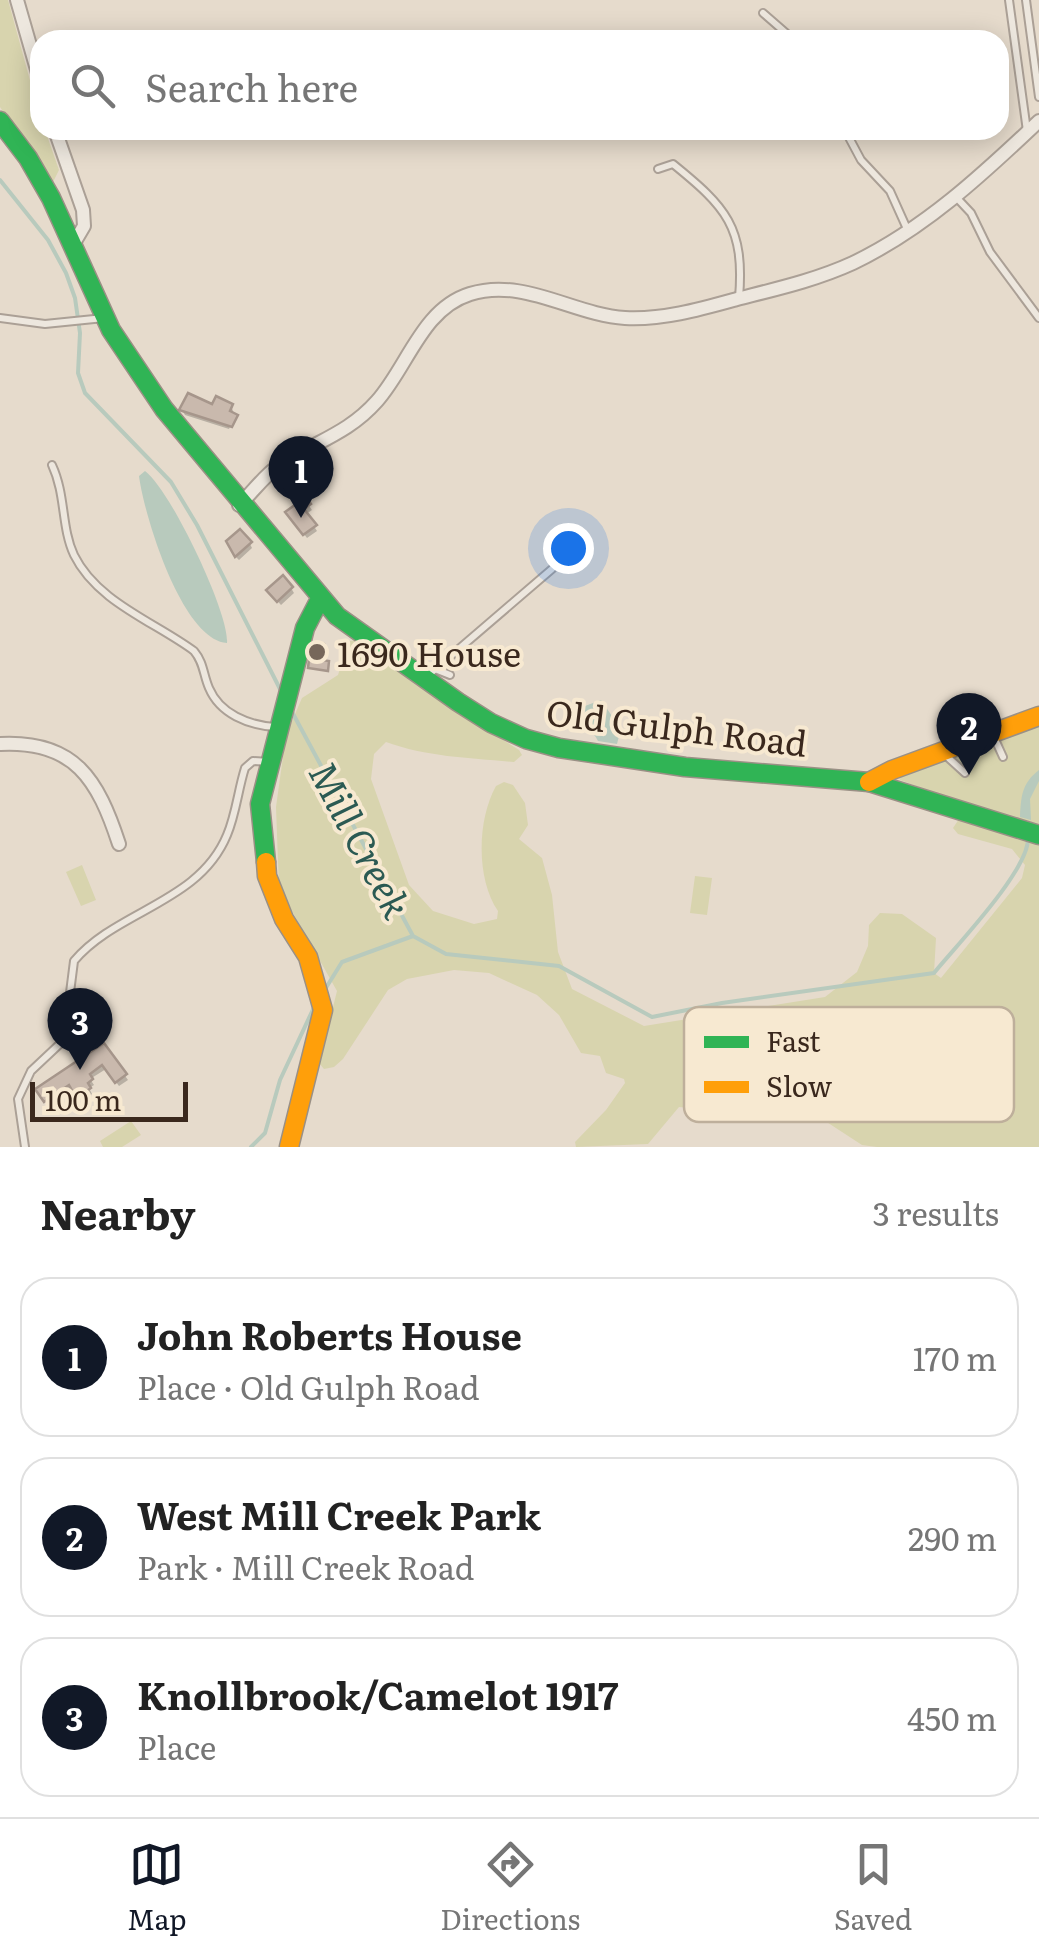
<!DOCTYPE html>
<meta charset="utf-8">
<style>
body{margin:0;font-family:Literata,serif;background:#f2f2f2;color:#222}
.scale{position:absolute;left:30px;bottom:25px;width:158px;box-sizing:border-box;padding-left:10px;border:5px solid #3a281d;border-top:0;font-size:28px;line-height:35px;white-space:nowrap;color:#3a281d;-webkit-text-stroke:8px #f7e9d1;paint-order:stroke}
.you{position:absolute;left:568px;top:548px;width:35px;height:35px;margin:-25px;border:8px solid #fff;border-radius:50%;background:#1a73e8;box-shadow:0 0 0 15px #1a73e833}
.badge{display:grid;place-items:center;width:65px;height:65px;border-radius:50%;background:#111827;color:#fff;font-size:32px;font-weight:700}
.pin{position:absolute;translate:-50% -82px;filter:drop-shadow(0 2px 5px #0008)}
.pin::after{content:'';position:absolute;top:52px;width:35px;height:30px;background:inherit;clip-path:polygon(0 0,100% 0,50% 100%)}
.list{margin:0;padding:0;list-style:none}
h2{display:flex;justify-content:space-between;align-items:center;height:130px;margin:0;padding:0 40px;font-size:42px}
h2 small{font-size:32px;font-weight:400;color:#767676}
.list li{display:grid;grid-template-columns:65px 1fr auto;gap:30px;align-items:center;box-sizing:border-box;height:160px;margin:0 20px 20px;padding:0 20px;border:2px solid #e0e0e0;border-radius:30px}
.list b{display:block;font-size:38px;white-space:nowrap}
.list p{margin:0;font-size:32px;white-space:nowrap;color:#767676}
.list em{font-size:32px;font-style:normal;color:#767676}
.icon{flex:none;width:55px;height:55px;fill:none;stroke:currentColor;stroke-width:2;stroke-linecap:round;stroke-linejoin:round}
.map{position:relative;flex:none;width:1039px;height:1147px;overflow:hidden}
.search{position:absolute;background:#fff;box-shadow:0 5px 25px #0003;left:30px;right:30px;top:30px;height:110px;display:flex;align-items:center;gap:25px;box-sizing:border-box;padding:0 35px;border-radius:30px;color:#767676;font-size:38px}
.sheet{height:670px;background:#fff}
nav{display:flex;justify-content:space-around;align-items:center;box-sizing:border-box;height:140px;border-top:2px solid #e0e0e0;background:#fff;font-size:28px;color:#767676}
nav a{display:grid;justify-items:center;gap:5px}
nav .on{color:#111827}
.map>svg:first-child{display:block}
.green{fill:#d8d4ae}
.water{fill:#b8cabd}
.shadow{fill:#0003}
.lines{fill:none;stroke-linecap:round;stroke-linejoin:round}
.stream{stroke:#b8cabd;stroke-width:4}
.building{fill:#c9b9ad;stroke:#a6968b;stroke-width:2.5}
.lane-casing{stroke:#aba096;stroke-width:10}
.street-casing{stroke:#aba096;stroke-width:16}
.fast-casing{stroke:#9a9085;stroke-width:21}
.slow-casing{stroke:#9a9085;stroke-width:21}
.lane{stroke:#ede7de;stroke-width:6}
.street{stroke:#ede7de;stroke-width:12}
.fast{stroke:#30b455;stroke-width:18}
.slow{stroke:#ff9f0a;stroke-width:18}
.poi-dot{fill:#76675a;stroke:#f7e9d1;stroke-width:4}
.labels{text-anchor:middle;dominant-baseline:central;stroke-width:8;stroke-linejoin:round;paint-order:stroke}
.poi-label{font-size:35px;fill:#3a281d;stroke:#f7e9d1;text-anchor:start}
.street-label{font-size:35px;fill:#3a281d;stroke:#f7e9d1}
.water-label{font-size:38px;font-style:italic;fill:#2b5a53;stroke:#f7e9d1}
.key{fill:#f7e9d1;stroke:#beaf9b;stroke-width:2.5}
.key-label{font-size:28px;fill:#3a281d}
</style>
<div class="map">
<svg width="1039" height="1147" viewBox="0 0 1039 1147">
<rect width="100%" height="100%" fill="#e6dbcc"/>
<path class="green" d="M0 0H8L40 117V130H45L59 170 52 184 0 107Z
M357 640 416 685 519 750 522 755 514 762C471 758 427 757 386 742L374 754 371 779 409 885 433 911 474 924 497 919 498 911C476 879 477 820 496 786L504 782 513 785 525 803 528 825 519 839 542 858 552 895 558 952 572 989 644 1026 825 997 857 972 868 946 869 925 880 913 902 914 936 938 934 973 941 978 1022 878 1025 865 1012 849 958 834 953 828 959 819 1039 843V1147H877L862 1145 819 1117 773 1121 735 1112 679 1107 648 1144 576 1147 575 1142 606 1110 625 1083 624 1079 606 1073 600 1056 581 1053 559 1015 537 995 489 973 454 970 407 979 388 990 343 1059 334 1067 324 1069 319 1063 337 991 279 888 276 807 286 735 302 698 338 675 349 641Z
M1039 724V825L988 813 900 780 899 776Z
M82 865 96 900 81 906 66 872Z
M695 876 712 878 707 915 690 913Z
M131 1121 141 1135 122 1147H103L100 1141Z"/>
<path class="water" d="M145 471C170 489 230 614 227 643 182 640 144 515 139 476Z
M601 700 614 719 612 726 619 736 617 744 598 741C593 731 583 723 580 713L585 706Z
M1039 770V781L1030 799 1031 820 1020 817C1021 796 1022 783 1039 770Z"/>
<path class="shadow" d="M231 406 235 416 229 429 185 415 182 410Z
M305 500 312 510 306 514 317 531 307 538 291 517Z
M250 544 252 548 239 560 234 555Z
M291 588 294 593 281 605 272 595Z
M104 1046 128 1080 119 1086 106 1069 90 1079 94 1085 89 1088 92 1094 89 1096 86 1093 78 1096 73 1088 48 1105 38 1090Z"/>
<g class="lines">
<path class="stream" d="M0 180 48 240 66 273 75 298 80 333 78 373 85 393 171 482 197 525 282 693
M291 710 413 936 446 954 559 966 652 1017 722 1003 934 973C956 946 1028 871 1028 839
M324 991 342 962 413 936
M251 1147 265 1133 280 1080 316 1003"/>
</g>
<path class="building" d="M188 393 212 404 216 396 233 404 230 411 238 415 232 427 179 410Z
M306 497 311 504 304 509 317 525 303 535 285 512Z
M240 529 252 542 235 557 226 541Z
M283 575 293 587 277 602 266 590Z
M311 642 324 644 322 660 329 661 328 671 308 668Z
M104 1043 127 1074 115 1083 102 1065 90 1074 93 1079 88 1083 91 1088 84 1093 81 1089 73 1092 69 1085 44 1102 35 1089Z"/>
<g class="lines">
<g class="lane-casing">
<path id="lane" d="M1009 0 1027 131
M1026 0 1039 97
M763 13 794 40
M845 130 861 160 890 191 908 231
M658 169 673 164C726 207 745 227 739 298
M956 197 971 213 990 252 1039 318
M0 318 45 324 104 318
M52 465C66 495 61 527 74 555 97 602 155 622 194 651 204 663 203 674 209 688 220 714 248 725 275 727
M435 669 450 675
M425 678 552 569
M993 735 1003 757
M943 753 965 773
M25 1147 18 1099 31 1071 64 1040 74 961C117 910 199 903 227 835 236 814 238 790 245 768L253 761 270 762"/>
</g>
<g class="street-casing">
<path id="street" d="M17 0 40 80
M55 130 83 210 84 226 74 243
M239 505C252 493 263 477 277 467 313 442 347 435 377 401 408 366 422 309 470 294 523 277 574 315 625 318 663 320 701 309 737 299 776 289 816 280 853 263 924 229 982 175 1039 121
M0 744C75 740 98 780 119 844"/>
</g>
<g class="fast-casing">
<path id="fast" d="M0 121 28 158 51 198 111 330 164 409 337 616 458 702 491 723 526 739 559 748 685 767 869 782 1039 835
M266 862 260 804 305 628 320 599"/>
</g>
<g class="slow-casing">
<path id="slow" d="M869 782 892 770 1039 716
M266 862 267 876 284 919 308 957 323 1010 289 1147"/>
</g>
<use href="#lane" class="lane"/>
<use href="#street" class="street"/>
<use href="#fast" class="fast"/>
<use href="#slow" class="slow"/>
</g>
<circle class="poi-dot" cx="317" cy="652" r="10"/>
<g class="labels">
<g class="poi-label">
<text x="337" y="652">1690 House</text>
</g>
<g class="street-label">
<text transform="translate(677 726) rotate(7)">Old Gulph Road</text>
</g>
<g class="water-label">
<text transform="translate(362 839) rotate(62)">Mill Creek</text>
</g>
</g>
<rect x="684" y="1007" width="330" height="115" rx="15" class="key"/>
<rect x="704" y="1036" width="45" height="12" fill="#30b455"/>
<rect x="704" y="1081" width="45" height="12" fill="#ff9f0a"/>
<g class="key-label">
<text x="766" y="1052">Fast</text>
<text x="766" y="1097">Slow</text>
</g>
</svg>
<div class="scale">100 m</div>
<div class="you"></div>
<div class="pin badge" style="left:301px;top:518px">1</div>
<div class="pin badge" style="left:969px;top:775px">2</div>
<div class="pin badge" style="left:80px;top:1070px">3</div>
<div class="search"><svg class="icon" aria-label="search" viewBox="0 0 24 24"><circle cx="10" cy="10" r="6"/><path d="M15 15l6 6"/></svg>Search here</div>
</div>
<section class="sheet">
<h2>Nearby<small>3 results</small></h2>
<ul class="list">
<li><span class="badge">1</span><div><b>John Roberts House</b><p>Place · Old Gulph Road</p></div><em>170 m</em></li>
<li><span class="badge">2</span><div><b>West Mill Creek Park</b><p>Park · Mill Creek Road</p></div><em>290 m</em></li>
<li><span class="badge">3</span><div><b>Knollbrook/Camelot 1917</b><p>Place</p></div><em>450 m</em></li>
</ul>
</section>
<nav>
<a class="on"><svg class="icon" aria-label="map" viewBox="0 0 24 24"><path d="M3 6l6-2 6 2 6-2v14l-6 2-6-2-6 2zM9 4v14M15 6v14"/></svg>Map</a>
<a><svg class="icon" aria-label="directions" viewBox="0 0 24 24"><path d="M12 3l9 9-9 9-9-9zM9 14v-3h6M13 9l2 2-2 2"/></svg>Directions</a>
<a><svg class="icon" aria-label="saved" viewBox="0 0 24 24"><path d="M7 4h10v16l-5-4-5 4z"/></svg>Saved</a>
</nav>
